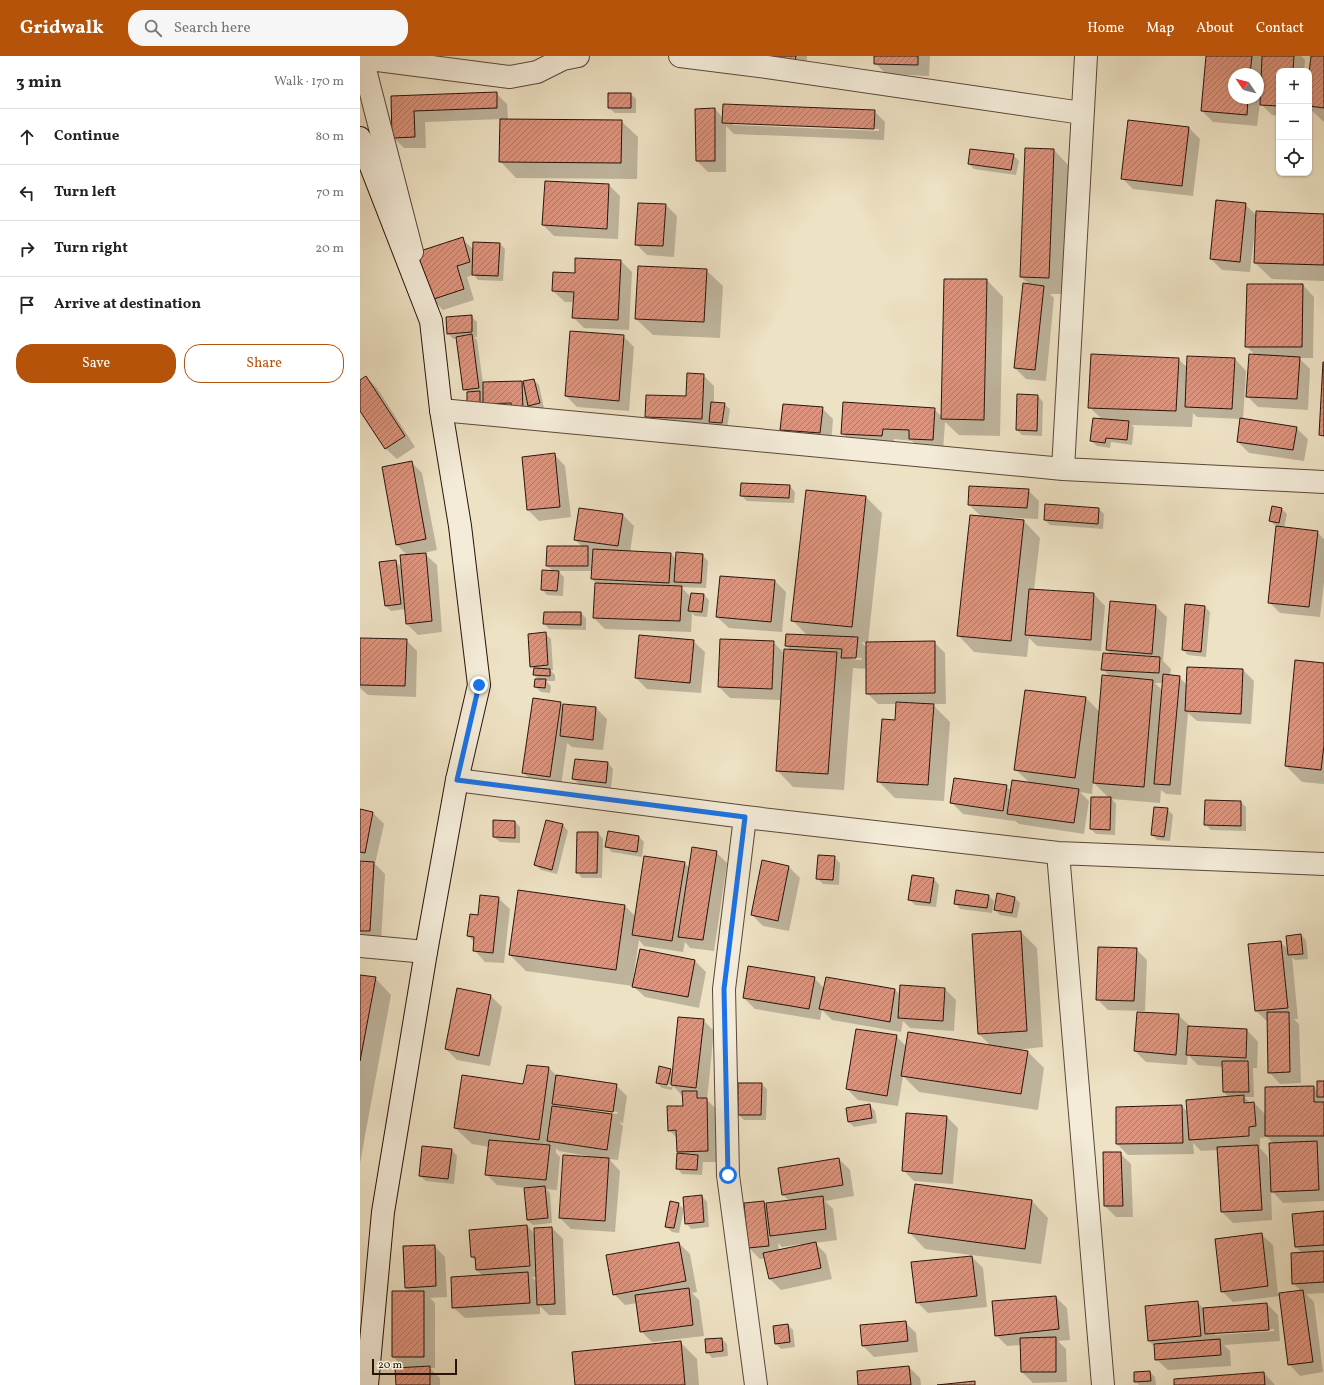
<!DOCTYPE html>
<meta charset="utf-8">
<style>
body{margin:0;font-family:Vollkorn,serif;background:#f6f6f6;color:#222}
.controls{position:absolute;right:12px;top:12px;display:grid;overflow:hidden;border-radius:8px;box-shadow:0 1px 3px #0004}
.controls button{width:36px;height:36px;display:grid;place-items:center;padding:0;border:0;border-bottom:1px solid #e0e0e0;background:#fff;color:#222;font:20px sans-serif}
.compass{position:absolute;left:868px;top:12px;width:36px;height:36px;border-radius:50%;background:#fff;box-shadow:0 1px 3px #0004;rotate:305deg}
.scale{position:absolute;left:12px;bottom:10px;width:85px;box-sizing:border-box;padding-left:4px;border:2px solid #2a130a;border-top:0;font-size:11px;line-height:14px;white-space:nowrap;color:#2a130a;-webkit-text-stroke:3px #f4ecd9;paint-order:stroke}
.stop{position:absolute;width:12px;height:12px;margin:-9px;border:3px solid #1a73e8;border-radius:50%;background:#fff}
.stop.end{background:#1a73e8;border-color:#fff;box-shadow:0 1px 4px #0008}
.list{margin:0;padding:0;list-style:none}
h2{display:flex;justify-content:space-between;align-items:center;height:52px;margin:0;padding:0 16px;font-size:17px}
h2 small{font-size:13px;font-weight:400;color:#767676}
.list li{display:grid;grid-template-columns:26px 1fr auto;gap:12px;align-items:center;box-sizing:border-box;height:56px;padding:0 16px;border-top:1px solid #e0e0e0}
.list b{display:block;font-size:15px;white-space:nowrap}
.list em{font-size:13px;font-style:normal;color:#767676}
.actions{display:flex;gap:8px;padding:12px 16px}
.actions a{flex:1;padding:9px 0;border:1px solid #b45309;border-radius:16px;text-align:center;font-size:14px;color:#b45309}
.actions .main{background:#b45309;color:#fff}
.icon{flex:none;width:22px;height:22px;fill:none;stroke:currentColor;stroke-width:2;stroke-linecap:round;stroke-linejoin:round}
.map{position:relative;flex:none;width:964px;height:1329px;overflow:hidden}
header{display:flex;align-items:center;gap:24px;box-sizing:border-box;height:56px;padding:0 20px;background:#b45309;color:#fff}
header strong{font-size:19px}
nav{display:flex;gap:22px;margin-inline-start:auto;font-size:14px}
.search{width:280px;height:36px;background:#f6f6f6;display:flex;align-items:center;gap:10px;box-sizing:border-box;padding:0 14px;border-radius:16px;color:#767676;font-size:15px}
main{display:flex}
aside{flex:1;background:#fff}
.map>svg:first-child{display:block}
.shadow{fill:#0003;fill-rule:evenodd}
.building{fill:url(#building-hatch);stroke:#2a130a}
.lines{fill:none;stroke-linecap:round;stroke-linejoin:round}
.street-casing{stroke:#5b4738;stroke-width:24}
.secondary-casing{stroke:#2a130a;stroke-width:24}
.street{stroke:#f4ecd9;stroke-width:22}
.secondary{stroke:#f4ecd9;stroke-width:22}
.route{stroke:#1a73e8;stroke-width:5}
</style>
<header>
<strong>Gridwalk</strong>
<div class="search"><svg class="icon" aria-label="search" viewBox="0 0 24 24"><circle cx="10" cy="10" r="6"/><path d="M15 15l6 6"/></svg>Search here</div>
<nav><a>Home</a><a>Map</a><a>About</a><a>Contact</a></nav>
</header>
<main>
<aside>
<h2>3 min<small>Walk · 170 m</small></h2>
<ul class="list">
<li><svg class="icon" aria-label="ahead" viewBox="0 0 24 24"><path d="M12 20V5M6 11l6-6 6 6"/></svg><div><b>Continue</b></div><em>80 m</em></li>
<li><svg class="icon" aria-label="left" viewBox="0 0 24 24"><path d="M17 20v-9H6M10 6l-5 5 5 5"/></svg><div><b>Turn left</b></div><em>70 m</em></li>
<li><svg class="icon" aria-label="right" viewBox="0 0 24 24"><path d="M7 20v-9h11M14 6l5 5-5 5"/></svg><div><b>Turn right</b></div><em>20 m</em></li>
<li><svg class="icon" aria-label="arrive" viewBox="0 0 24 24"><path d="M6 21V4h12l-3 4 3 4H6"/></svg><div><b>Arrive at destination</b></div></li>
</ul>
<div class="actions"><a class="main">Save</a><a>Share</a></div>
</aside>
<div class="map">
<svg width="964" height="1329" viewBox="0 0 964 1329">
<defs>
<pattern id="building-hatch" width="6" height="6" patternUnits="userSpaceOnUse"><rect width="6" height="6" fill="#dc947e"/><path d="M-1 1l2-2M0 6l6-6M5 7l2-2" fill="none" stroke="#b37865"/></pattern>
</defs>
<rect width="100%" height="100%" fill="#eee2c4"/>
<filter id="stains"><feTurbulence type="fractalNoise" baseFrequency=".005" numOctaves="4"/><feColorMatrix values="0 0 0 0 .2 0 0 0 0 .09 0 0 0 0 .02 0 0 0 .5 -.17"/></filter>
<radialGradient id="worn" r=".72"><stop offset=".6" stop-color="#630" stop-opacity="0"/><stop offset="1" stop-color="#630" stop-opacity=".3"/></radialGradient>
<path class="shadow" d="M383 0H447L446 15Z
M515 0H570L569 20 526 18 515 7Z
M847 0H901L903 3V0H941L945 4 944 15H919V60L912 59 900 47 897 70 853 66 842 55ZM874 18H898V42H874Z
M952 0H964V66L949 52V28Z
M136 37 147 48 148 64 261 65 278 81 277 123 156 122 140 105 141 63 65 66 66 92H44L33 81 32 41Z
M271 38 276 43V57H255L249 52Z
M355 53 363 62 514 55 525 66 524 84 374 78 366 70V116H348L337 105ZM373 67 519 73V75L373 69Z
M829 72 840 83 833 140 773 133 762 122Z
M694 94 710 111 705 238H690L694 242 686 325 666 323 655 312 670 229 661 221Z
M653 99 659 105 656 119 614 113 609 108Z
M186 126 249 129 260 140 258 183 194 180 183 169Z
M885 148 897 160 964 159V225L912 223 895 207 897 173H895L890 216 862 214 851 203Z
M306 149 317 160 314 201 287 199 276 188Z
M102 183 114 194 140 188 145 193 143 225 118 224 114 219 107 221 114 244 83 254 72 243Z
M261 205 272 216 269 274 224 272 213 261 214 246H205L193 235 216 218Z
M346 214 363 230 360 282 293 279 276 263Z
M627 224 643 241 640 380 599 379 585 366 583 395 561 393 552 385 534 383 533 391 493 388 482 377 574 353 582 361Z
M943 229 954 241 953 302H939L950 313 948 354 898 351 887 340 896 300 886 290Z
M111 260 117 266V281H114L117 284 123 327 162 326 164 328 174 324 179 329 184 352 174 355 124 352 104 333 97 282 93 283 88 277Z
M263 280 274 291 269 355 217 351 206 340Z
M818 303 828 312 875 303 886 315 883 364 936 372 948 383 944 405 889 397 878 386 881 363 837 361 833 357 832 371 771 369 774 371 772 389 751 386 750 392 737 390 731 385 742 363 729 351Z
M343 319 354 330V347L364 348 370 353 367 372 356 371 353 368V373L298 372 286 361 327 341Z
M6 321 17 332 55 391 37 403 25 392 0 354V325Z
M658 339 678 340 683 346 682 380 662 379 657 374Z
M462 352 473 363 471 388 432 385 421 373Z
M194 398 205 410 211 461 179 465 168 454 163 402Z
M51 406 62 417 77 494 64 497 77 509 82 576 58 579 47 568 45 553 31 555 25 549 35 505 42 512 48 500 37 489 23 411Z
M382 428 430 430 435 436 434 447 387 445 381 439Z
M668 434 679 445 678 463 633 461V462L664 465 680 482 674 534 734 538 745 550 741 595 677 590 669 582 667 601 614 596 598 579 622 461 609 449Z
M447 435 506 441 522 457 508 587 574 586 585 597 586 648H572L590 666 584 745 535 742 518 725 536 666 537 648H518L507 637V613L493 612 484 734 433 731 417 714 422 644 370 642 359 631 413 586 425 598 431 594 426 590 448 580 432 564ZM501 586 507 587V592ZM489 601 502 602 501 604 491 603Z
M921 452 927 458 924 472 957 476 964 483V526L960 561 920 557 909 546 917 471 910 465Z
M739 453 744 458 743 473 690 469 685 464Z
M263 459 274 470 270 496 311 498 317 504 342 499 348 505 346 532 321 531 331 541 344 539 349 544 347 561 335 560 332 557 331 576 245 573 234 562 237 528 232 523 233 515H198L204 521 203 540 187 539 182 533 193 515 187 510 223 491 215 484Z
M415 525 426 536 422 576 369 572 357 561Z
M795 550 807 561 803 605 811 613 810 620 819 621 827 629 883 614 894 625 891 668 837 665 828 657 821 739 806 738 801 734 800 747 752 743 756 748 755 779 736 778 731 773 749 742 733 726 732 738 720 736 729 745 724 778 659 768 654 764V765L603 758 592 747 646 730 651 735 670 727 655 713 666 635 726 642 740 656 750 621 743 613 752 599 747 594ZM795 627H804L803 635Z
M845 551 850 556 846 601 828 599 823 594Z
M221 557 226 562V574L189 573 184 567Z
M185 577 191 583 193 614H190L195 619V625H186L191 630 190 637 181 636 175 631 179 624 174 619 175 614 171 610Z
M0 583 46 584 57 595 56 641 8 639 0 632Z
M333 585 345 596 341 637 287 633 276 622Z
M964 608V728L942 726 926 710Z
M201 647 203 649 236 652 247 663 243 694 212 691 207 687 201 731 174 727 163 716Z
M216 704 248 707 253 713 251 732 219 728 213 723Z
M881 746 886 751V775L851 774 845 768Z
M807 753 813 759 810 785 797 784 792 779Z
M0 754 13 757 24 768 15 808 25 818 21 886 0 885V806H2L3 805 0 804Z
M186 765 203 769 208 775 197 818 181 814 175 809Z
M155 766 160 771V787L140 786 134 781Z
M249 776 279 781 284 786 282 801 252 796 247 791Z
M238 777 243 783 242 822H222L217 816Z
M356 796 367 807 354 895 330 892 325 886 323 896 284 890 279 884 273 924H275L280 894 335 905 346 916 339 952 285 941 273 930 166 915 150 899 159 835 265 850 276 861 324 807 330 812Z
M474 801 480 807 479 829 463 828 457 822Z
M402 806 429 811 440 822 429 875 403 870 392 859Z
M574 823 579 829 576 851 555 849 549 843Z
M629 840 634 845 632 857 600 853 595 847Z
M654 841 660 847 657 862 640 859 635 854Z
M138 842 150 853 144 907 125 906 114 894V886L108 880 119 860Z
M661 876 677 892 683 991 656 994 668 996 684 1012 678 1054 559 1036 543 1020 538 1050 498 1044 487 1033 536 980 547 991 631 990 619 978Z
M941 879 946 884 948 903 935 904 932 901 938 963H934L939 968 941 1027 920 1028 909 1016 908 966 896 955 920 886 929 894Z
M776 893 787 904 785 955 748 954 737 943Z
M0 920 15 922 31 939 0 1107Z
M454 922 464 932 466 922 535 934 541 939V930L585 933 596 944 594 975 550 972 543 965 541 976 472 964 462 954 460 964 395 953 384 942Z
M131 940 142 951 130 1010 97 1004 86 993Z
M818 959 830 970 887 974 898 986 897 1012H893L894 1041H884L890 1047H894L906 1059 953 1031 958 1036 964 1026V1145L923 1147 911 1134 912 1164 873 1167 862 1156 858 1094 841 1095 833 1087 834 1098 768 1099 757 1088 822 1050 828 1057 869 1042 864 1036 863 1011 838 1009 828 999 827 1009 786 1006 775 995ZM907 1081 914 1088 911 1115H909L908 1101 899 1091H900V1082Z
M343 964 354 975 347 1044 357 1054 359 1106H343L342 1119 322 1118 317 1112 321 1099 318 1096V1083L309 1074 324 1051 323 1040 313 1030 312 1034 302 1032 297 1027 310 1014 313 1017ZM302 1027 312 1029V1031L302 1029Z
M167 1010 189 1012 197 1020 256 1029 267 1040 263 1067 259 1066 263 1070 258 1104 249 1103 260 1115 255 1176 211 1173 200 1162 234 1101 199 1095 196 1092V1097L200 1101 197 1134 186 1133 190 1137 192 1167 173 1169 167 1164 165 1132 137 1129 126 1118 129 1091 112 1088 95 1072 164 1029ZM204 1048 258 1056 257 1058 204 1050Z
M401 1028 407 1033 406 1064H384L379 1059Z
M510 1049 515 1055 517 1067 494 1071 489 1066Z
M547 1058 587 1061 598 1072 593 1128 554 1125 543 1114Z
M92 1094 97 1100 94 1128 66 1125 60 1120Z
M744 1097H760L771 1108 773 1161H756L745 1150Z
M479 1103 490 1114 494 1140 465 1145 473 1153 477 1184 455 1187 466 1198 472 1223 421 1234 410 1223 406 1202 400 1203 389 1192 404 1146 406 1148 430 1145 423 1139ZM418 1187 422 1191 441 1188V1190L419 1195Z
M342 1140 347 1146 349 1171 331 1173 326 1167Z
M672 1145 688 1162 681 1208 565 1193 549 1176Z
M318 1148 324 1153 319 1177 312 1176 306 1171Z
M964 1156V1237L946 1238 954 1246 963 1316 940 1320 929 1308 920 1240 873 1246 862 1235 901 1178 913 1189 918 1238 941 1235 933 1227 942 1197 936 1191 933 1159Z
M167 1170 175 1178 192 1172 203 1183 206 1259H189L180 1250V1258L105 1262 93 1251 123 1220 117 1214V1206L112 1201ZM172 1221H177V1226Z
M319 1187 330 1198 337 1236 332 1237 339 1244 344 1280 292 1286 281 1275 277 1247 265 1249 254 1238Z
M74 1190 85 1201 87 1241 70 1242 75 1247V1312H70L80 1322V1329H37L45 1312 33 1301 50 1236 46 1232Z
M612 1201 623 1212 627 1251 568 1257 557 1246Z
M696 1241 707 1252 710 1284 698 1285 706 1293 707 1326 673 1327 662 1316 661 1289 647 1290 636 1279Z
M837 1246 844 1253 907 1248 918 1259 920 1285 864 1289 870 1295 871 1310 808 1314 796 1303 795 1291 789 1285ZM914 1273V1275L855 1279V1277Z
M545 1266 556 1277 558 1296 514 1301 503 1290Z
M428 1269 433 1274 435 1291 421 1293 416 1288Z
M362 1283 367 1288 368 1300 352 1302 347 1296Z
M320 1286 337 1303 339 1329H216Z
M549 1311 560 1322 561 1329H499Z
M790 1316 795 1321 796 1329H779L775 1325Z
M904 1317 915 1329H816Z"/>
<path class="building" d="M382 0H436L435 5Z
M514 0H558V9L514 8Z
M846 0H892L890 18H874V42H888L887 59 841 55Z
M902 0H934L933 15H919V50L900 49Z
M951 0H964V52L949 50V17Z
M137 36V52L54 55 55 81 32 82 31 40Z
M248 37H271V52H248Z
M363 48 515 54 514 73 362 67Z
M355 52V105H336L335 53Z
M140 63 262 64 261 107 139 106Z
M768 64 829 71 822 130 761 123Z
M665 92 694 93 689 222 660 221Z
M610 93 654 98 651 114 608 108Z
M185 125 249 128 247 173 182 169Z
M856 144 886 147 880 206 850 203Z
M278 147 306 148 303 190 275 189Z
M896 155 964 158V209L894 207Z
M103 181 110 206 97 210 104 233 71 244 57 196Z
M113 186 140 187 138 220 112 219Z
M215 202 261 204 258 264 212 262 214 236 192 235 193 216 215 217Z
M278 210 347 213 344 266 275 263Z
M584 223H627L624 364 581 363Z
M663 227 684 230 675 314 654 312Z
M887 228H943L942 291H885Z
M112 259V276L87 278 86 261Z
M210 275 264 279 259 345 205 340Z
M112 278 119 332 103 334 96 281Z
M731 298 819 302 816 355 728 352Z
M889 298 940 301 937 343 886 341Z
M827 300 875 302 872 353 825 351Z
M963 306H964V380L959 379Z
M327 317 344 318 342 363 285 361 286 339 326 340Z
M6 320 45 380 25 393 0 355V324Z
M174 323 180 347 168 350 163 325Z
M162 325 163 355H152L151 347 123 348V326Z
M120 335V347H107V336Z
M657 338 678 339 677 375 656 374Z
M351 346 365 347 362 367 349 366Z
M483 346 575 352 573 384 549 383V374L523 373 522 380 481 378Z
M423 348 463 351 460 377 420 374Z
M733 362 769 365 767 384 746 382 745 387 730 385Z
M880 362 937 371 933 394 877 386Z
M195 397 200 451 167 454 162 401Z
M52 405 66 483 36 489 22 411Z
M381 427 430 429 429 442 380 440Z
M609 430 669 433 667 452 608 449Z
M446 434 506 440 492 571 431 565Z
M685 448 739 452 738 468 684 464Z
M912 450 922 452 919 467 909 465Z
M219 452 263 458 258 490 214 484Z
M610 459 664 464 651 585 597 580Z
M916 470 958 475 949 551 908 547Z
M187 490H228V510H186Z
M233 493 311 497 309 527 231 523Z
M316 496 343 498 341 527 314 526Z
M66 497 72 565 46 568 40 499Z
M36 504 41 548 25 550 19 506Z
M182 514 199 515 197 535 181 534Z
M360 520 415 524 411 566 356 561Z
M235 527 322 530 320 565 233 562Z
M669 533 734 537 731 584 665 579Z
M331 537 344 538 342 556 328 555Z
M750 545 796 549 792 598 746 594Z
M825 548 845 550 841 596 822 594Z
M184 556H221V569L183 568Z
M186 576 188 609 170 611 168 578Z
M426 578 498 581 496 602H481L482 593 425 590Z
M279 579 334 584 330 627 275 622Z
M0 582 47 583 45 630 0 629Z
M360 583 414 585 412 633 358 631Z
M575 585V637L506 638V586Z
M424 593 477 596 468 718 416 715Z
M743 597 800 601 799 617 741 614Z
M935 604 964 607V689L961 714 925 710Z
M827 611 883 613 881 658 825 655Z
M174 612 190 613V620L173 619Z
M803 618 820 620 810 729 794 728Z
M742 619 793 624 784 731 733 727Z
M175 623H186L185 632 174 631Z
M665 634 726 641 715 722 654 714Z
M173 642 201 646 190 721 162 717Z
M536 646 574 648 568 729 517 726 522 663 535 664Z
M203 648 236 651 233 684 200 680Z
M215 703 248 706 246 727 212 723Z
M594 722 647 729 643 755 590 747Z
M652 724 719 733 714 767 647 758Z
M731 741H751L750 774 730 773Z
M845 744 881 745V770L844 769Z
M794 751 808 752 804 781 791 779Z
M0 753 13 756 5 797 0 796Z
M133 764 155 765V782L133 781Z
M186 764 203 768 192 814 174 809Z
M248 775 279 780 277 796 245 791Z
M217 776H238L237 817H216Z
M332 791 357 795 343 884 318 881Z
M458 799 475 800 473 824 456 823Z
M284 800 325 806 312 885 272 879Z
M402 804 429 810 418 865 391 859Z
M0 805 14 806 10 875H0Z
M552 819 574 822 570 847 548 844Z
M158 834 265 849 256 914 149 899Z
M596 834 629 839 627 852 594 848Z
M637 837 655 841 652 857 634 854Z
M120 839 139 841 133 897 113 895 114 881 107 880 110 858 118 859Z
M661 875 667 975 618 978 612 878Z
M941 878 943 898 928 899 926 880Z
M921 885 928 952 895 955 888 888Z
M738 891 777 892 774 945 736 944Z
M280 893 335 904 328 941 272 931Z
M388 910 455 921 449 953 383 942Z
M0 919 16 921 0 1005Z
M466 921 535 933 530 966 459 953Z
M540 929 585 932 583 965 538 962Z
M97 932 131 939 119 1000 85 993Z
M777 956 819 958 816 999 774 995Z
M907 956H929L930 1016 908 1017Z
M318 961 344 963 336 1032 311 1029Z
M828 970 887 973 886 1002 826 999Z
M496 973 537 979 527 1040 486 1033Z
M548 976 668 995 661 1038 541 1020Z
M862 1005H888L889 1036H863Z
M167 1009 189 1011 179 1084 94 1072 102 1019 163 1028Z
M299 1010 311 1013 307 1029 296 1027Z
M196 1019 257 1028 253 1056 192 1048Z
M957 1025H964V1041H957Z
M378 1027H402L401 1059H378Z
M954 1030V1046H964V1080H905V1031Z
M322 1035H337V1042H347L348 1095 317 1096 316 1074 308 1075 307 1050H323Z
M884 1039V1047L894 1046 896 1070 889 1071V1080L829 1084 826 1044Z
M510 1048 512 1062 488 1066 486 1052Z
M822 1049 823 1087 756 1088V1051Z
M192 1050 252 1058 247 1094 187 1085Z
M546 1057 587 1060 582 1118 542 1115Z
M129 1084 190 1089 186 1124 125 1119Z
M957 1085 959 1134 911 1136 909 1087Z
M898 1089 902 1154 861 1156 857 1091Z
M62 1090 92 1093 88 1123 59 1120Z
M743 1096H761L763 1150H744Z
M317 1097 338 1099 337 1114 316 1113Z
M203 1099 249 1102 245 1165 199 1162Z
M479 1102 483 1129 422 1139 418 1112Z
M555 1128 672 1144 665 1193 548 1177Z
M185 1130 188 1162 167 1164 164 1132Z
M342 1139 344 1166 325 1168 323 1141Z
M463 1140 466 1173 410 1180 406 1147Z
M310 1145 319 1147 314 1172 305 1171Z
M404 1145 409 1190 388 1192 384 1147Z
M964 1155V1189L935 1191 932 1158Z
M167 1169 170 1210 116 1214 115 1201H111L109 1174Z
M192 1171 195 1248 177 1249 174 1172Z
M902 1177 908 1230 861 1236 855 1183Z
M319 1186 326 1225 253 1239 246 1199Z
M456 1186 461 1212 409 1223 403 1197Z
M75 1189 76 1230 45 1232 43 1190Z
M964 1195V1226L932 1228 931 1197Z
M612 1200 617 1240 556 1247 551 1206Z
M168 1216 170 1247 92 1252 91 1221Z
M329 1232 333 1269 280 1276 275 1239Z
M943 1234 953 1306 928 1309 919 1237Z
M32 1235H64V1301H32Z
M696 1240 699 1273 635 1280 632 1245Z
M838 1245 841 1280 788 1285 785 1250Z
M907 1247 909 1274 845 1278 843 1252Z
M546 1265 548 1285 502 1290 500 1269Z
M428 1268 430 1286 415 1288 413 1270Z
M696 1281V1316H661L660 1282Z
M362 1282 363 1295 346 1297 345 1283Z
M860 1283 861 1299 795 1304 794 1288Z
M321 1285 325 1329H215L212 1296Z
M70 1310V1329H36L35 1312Z
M549 1310 551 1329H498L497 1315Z
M790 1315 791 1325 774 1326V1316Z
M904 1316 905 1329H814V1323Z
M615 1325V1329H577Z"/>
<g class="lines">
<g class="street-casing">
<path id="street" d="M320 0 407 11 722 57
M52 196 2 2 150 21 177 16 203 3 218 0
M81 354 703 413 964 426
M703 413 726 0
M97 724 385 761 698 797 964 808
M385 761 364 933 368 1119 396 1329
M698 797 743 1329
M0 890 66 896"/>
</g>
<g class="secondary-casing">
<path id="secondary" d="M0 82 71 265 81 354 100 470 119 629 97 724 66 896 23 1156 7 1329"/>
</g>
<use href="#street" class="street"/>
<use href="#secondary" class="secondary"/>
</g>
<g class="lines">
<path class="route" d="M119 629 97 724 385 761 364 933 368 1119"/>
</g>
<rect width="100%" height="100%" filter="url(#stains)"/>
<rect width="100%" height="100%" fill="url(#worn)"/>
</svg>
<div class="controls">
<button>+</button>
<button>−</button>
<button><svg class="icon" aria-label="locate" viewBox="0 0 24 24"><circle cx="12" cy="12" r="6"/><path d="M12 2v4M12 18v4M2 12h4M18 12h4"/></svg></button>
</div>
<svg class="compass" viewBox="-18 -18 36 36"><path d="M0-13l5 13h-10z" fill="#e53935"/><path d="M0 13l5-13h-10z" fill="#767676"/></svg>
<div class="scale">20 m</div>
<div class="stop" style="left:368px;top:1119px"></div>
<div class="stop end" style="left:119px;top:629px"></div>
</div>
</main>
